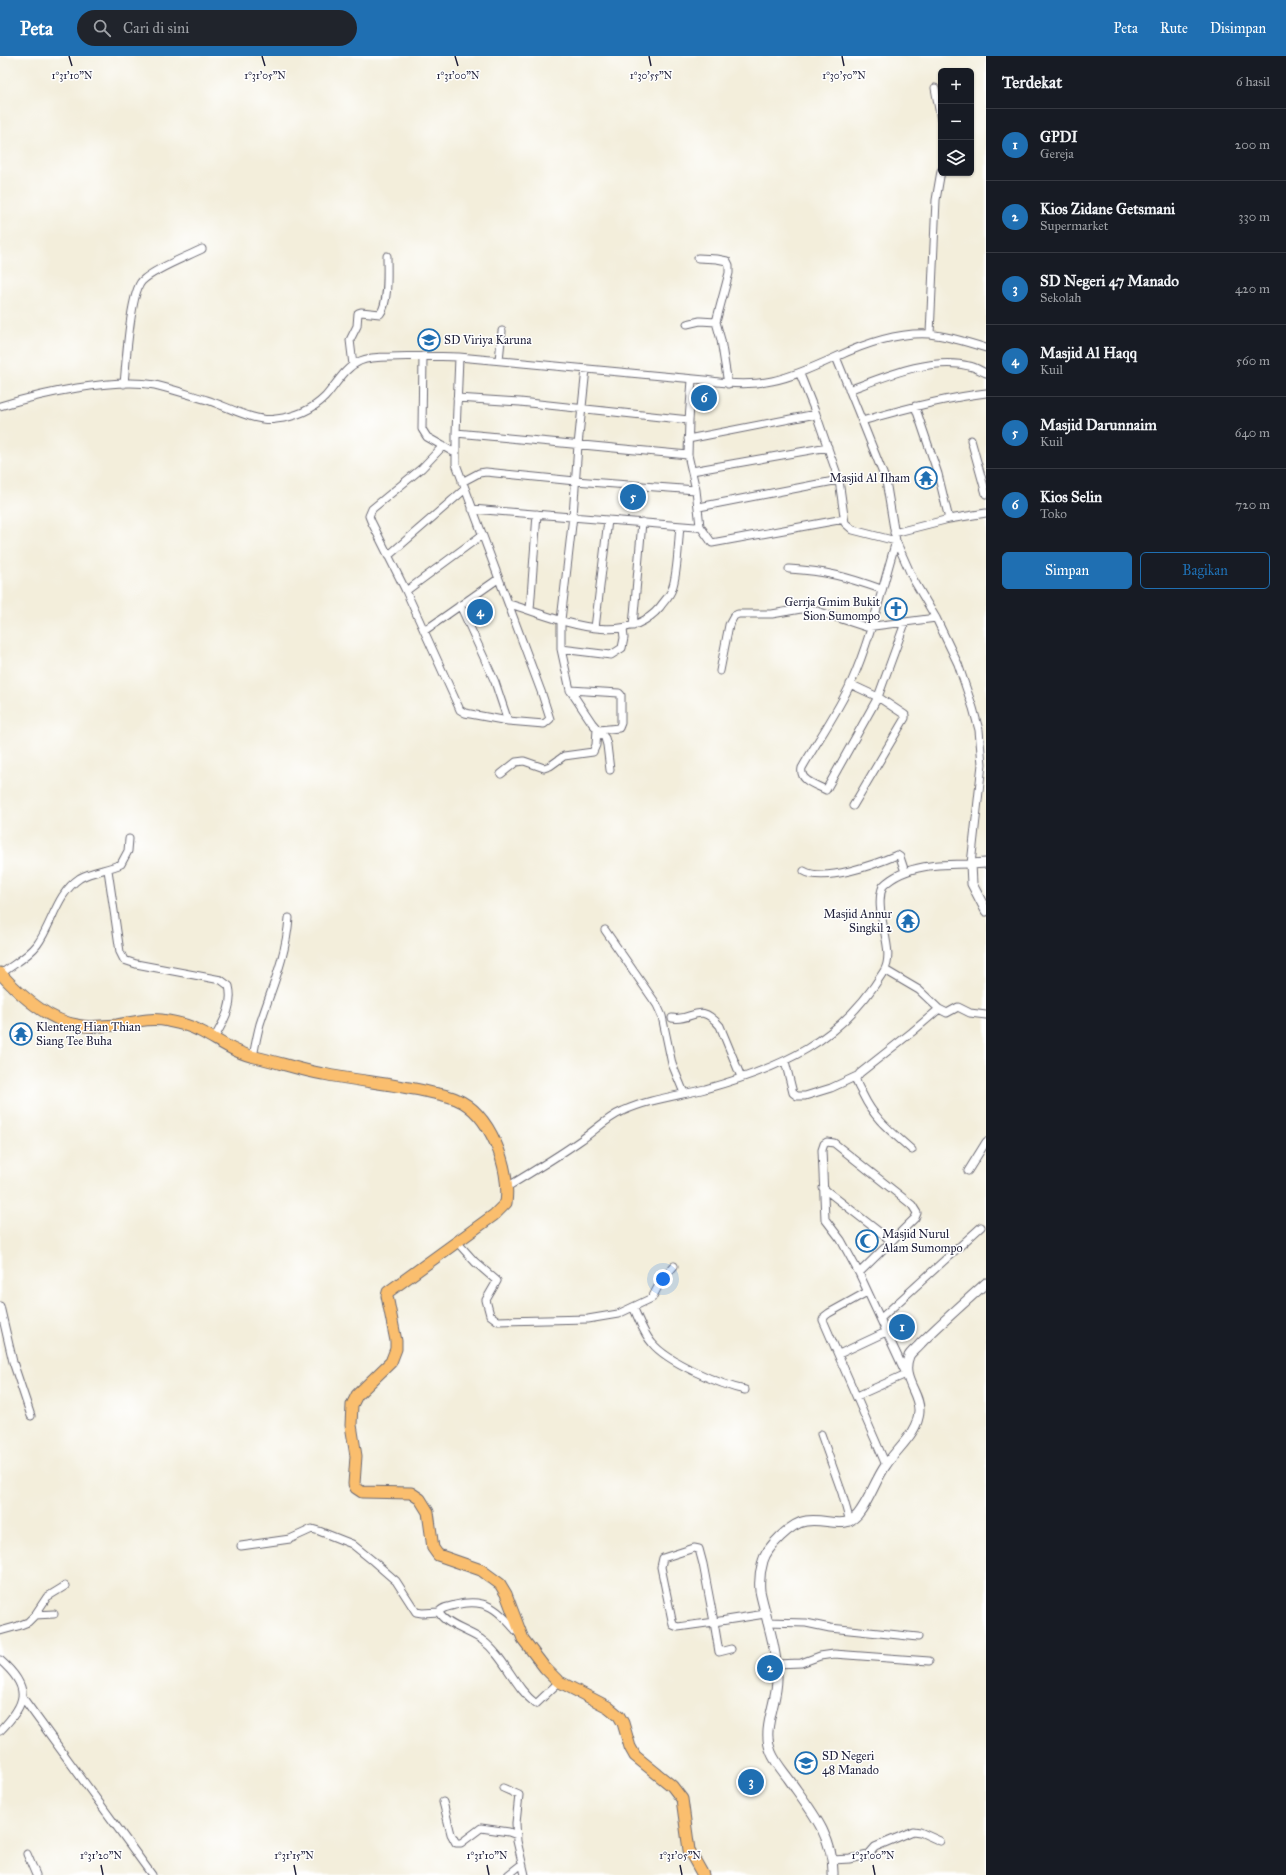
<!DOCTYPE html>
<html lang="id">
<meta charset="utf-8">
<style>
body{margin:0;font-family:"IM FELL Great Primer",serif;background:#20242c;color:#f1f3f6}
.controls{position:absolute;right:12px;top:12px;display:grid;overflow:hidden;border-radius:6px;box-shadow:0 1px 3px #0004}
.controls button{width:36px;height:36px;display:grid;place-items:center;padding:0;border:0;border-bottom:1px solid #363941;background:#171b24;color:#f1f3f6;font:20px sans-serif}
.you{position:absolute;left:663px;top:1223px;width:14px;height:14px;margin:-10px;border:3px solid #fff;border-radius:50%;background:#1a73e8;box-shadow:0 0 0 6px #1a73e833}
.badge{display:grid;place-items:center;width:26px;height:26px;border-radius:50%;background:#1f6fb2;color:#fff;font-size:13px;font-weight:700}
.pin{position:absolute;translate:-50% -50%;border:2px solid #fff;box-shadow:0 1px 4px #0006}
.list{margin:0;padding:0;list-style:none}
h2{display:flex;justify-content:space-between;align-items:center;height:52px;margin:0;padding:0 16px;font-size:17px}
h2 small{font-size:13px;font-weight:400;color:#9ea1a6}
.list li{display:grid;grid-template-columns:26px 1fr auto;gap:12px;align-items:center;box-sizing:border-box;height:72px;padding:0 16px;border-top:1px solid #363941}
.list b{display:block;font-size:15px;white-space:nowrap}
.list p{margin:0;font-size:13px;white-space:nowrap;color:#9ea1a6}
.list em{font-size:13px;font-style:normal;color:#9ea1a6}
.actions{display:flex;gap:8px;padding:12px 16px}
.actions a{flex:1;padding:9px 0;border:1px solid #1f6fb2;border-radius:6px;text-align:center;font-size:14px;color:#1f6fb2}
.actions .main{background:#1f6fb2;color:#fff}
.icon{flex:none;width:22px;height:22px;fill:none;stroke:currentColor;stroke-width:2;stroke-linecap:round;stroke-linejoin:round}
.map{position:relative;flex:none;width:986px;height:1819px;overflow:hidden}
header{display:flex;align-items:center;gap:24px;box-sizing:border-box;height:56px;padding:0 20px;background:#1f6fb2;color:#fff}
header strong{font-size:19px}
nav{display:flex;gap:22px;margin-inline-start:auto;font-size:14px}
.search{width:280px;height:36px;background:#20242c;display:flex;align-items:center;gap:10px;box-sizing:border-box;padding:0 14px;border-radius:22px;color:#9ea1a6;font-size:15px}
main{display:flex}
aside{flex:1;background:#171b24}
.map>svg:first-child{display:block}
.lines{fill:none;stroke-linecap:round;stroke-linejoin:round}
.minor-casing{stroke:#6b6973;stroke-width:9}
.tertiary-casing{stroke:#6b6973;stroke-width:11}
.trunk-casing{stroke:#6b6973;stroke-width:13}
.minor{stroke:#fff;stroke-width:7}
.tertiary{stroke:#fff;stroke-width:9}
.trunk{stroke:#fabe6e;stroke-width:11}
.ticks{fill:none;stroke:#22223b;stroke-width:1.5}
.labels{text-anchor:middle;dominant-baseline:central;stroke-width:3;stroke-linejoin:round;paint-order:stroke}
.poi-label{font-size:12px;fill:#22223b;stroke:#fff;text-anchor:start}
.ticks-label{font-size:10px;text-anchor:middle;fill:#22223b;stroke:#fff;stroke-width:3;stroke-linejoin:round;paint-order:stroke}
</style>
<header>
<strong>Peta</strong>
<div class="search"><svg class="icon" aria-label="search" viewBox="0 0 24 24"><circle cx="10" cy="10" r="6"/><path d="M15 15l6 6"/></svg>Cari di sini</div>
<nav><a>Peta</a><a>Rute</a><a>Disimpan</a></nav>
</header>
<main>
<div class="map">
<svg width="986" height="1819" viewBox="0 0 986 1819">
<rect width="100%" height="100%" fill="#fff"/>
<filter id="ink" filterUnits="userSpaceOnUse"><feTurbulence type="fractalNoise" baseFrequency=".025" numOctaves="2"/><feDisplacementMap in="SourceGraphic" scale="8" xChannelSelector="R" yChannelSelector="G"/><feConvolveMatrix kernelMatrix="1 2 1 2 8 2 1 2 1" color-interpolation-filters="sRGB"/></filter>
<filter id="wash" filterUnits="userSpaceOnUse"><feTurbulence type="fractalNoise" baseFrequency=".012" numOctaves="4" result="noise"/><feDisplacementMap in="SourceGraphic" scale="16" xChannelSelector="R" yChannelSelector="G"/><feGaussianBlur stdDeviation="0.9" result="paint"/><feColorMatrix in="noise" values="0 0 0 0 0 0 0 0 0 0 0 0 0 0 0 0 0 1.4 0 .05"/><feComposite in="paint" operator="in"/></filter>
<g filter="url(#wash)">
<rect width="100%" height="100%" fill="#f3eedb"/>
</g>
<g filter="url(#ink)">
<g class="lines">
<g class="minor-casing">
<path id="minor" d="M935 32 941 64
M698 202 717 203 727 205 729 209V217L716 266
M687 268 700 265 716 266 721 284 728 328
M930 278 936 144 941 115
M423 300 422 373 427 381 455 397
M836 301C864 288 897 276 929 278 948 280 967 286 986 292
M499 304 502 275
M353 309 350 284 357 270 358 257 361 256 380 258C389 247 387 214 387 200
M586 313 578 389 573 460 561 564V593L570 634 592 667 605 682 607 689 610 714
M800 318 816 358
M124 328C126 308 130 237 142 225 154 213 186 201 202 193
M849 334C884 321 932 300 969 310 975 311 981 315 986 317
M457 342 520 346 689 364
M0 350C40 338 114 321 155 329 172 333 190 339 207 344 226 350 256 367 276 363 294 361 312 354 325 341 336 329 344 312 360 305 369 301 380 301 390 301 413 300 436 300 459 301L705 324C760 334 786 324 836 301L862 365
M456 377 688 399
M688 383 816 358 839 424 845 467 853 474 896 485C882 532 871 582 851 627 837 657 818 684 802 712 799 725 817 729 826 734L878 641 905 567
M971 384 986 438
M443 390 422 412 372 453 369 460 371 465 406 535 460 654 465 657 508 665 544 668 550 663 542 638 456 408V377L459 301
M692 415 828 391
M462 426 479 417 486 416 575 425 696 434
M699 451 839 424
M472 453 695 471 700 470 696 434 688 399 689 364 692 324
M949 463 986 457
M700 470 712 487 844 463
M894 477 949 463 938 418 915 350
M388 500 464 434
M789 513C826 515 847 521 881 533
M406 535 482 479
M509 548C555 561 623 595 660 551 664 545 670 540 672 533 678 517 678 488 680 470
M460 549 495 626 508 665
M530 554 537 458
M633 570 642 466
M595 572 608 464
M424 575 498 523
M561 593 611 599 622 592 624 582 623 573
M720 615 729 569 734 560 738 558H772L801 553H811L866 571 936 562
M850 628 878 641 905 659V662L853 750
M570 634 619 637 621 639V667L619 672 599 674
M501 718 516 706 524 705 544 712 550 710 564 700 593 696 596 689 597 673
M108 814 120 896 124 904 136 908 221 924 229 930C234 950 223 966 214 983
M804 815C824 827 876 808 897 799L900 801 905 816
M605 874 657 949 662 960 672 1008 684 1037
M885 914 919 934 939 953 912 976 860 1017 856 1022C856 1028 860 1033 863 1039 875 1064 891 1075 912 1094
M1 918C12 909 28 901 37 889 53 867 56 838 80 822 92 815 108 814 121 808L128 795 129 783
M939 953 947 957 958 951 970 957 986 959
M672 962C693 966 698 944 720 970L741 1021
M253 1001C255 990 257 979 260 968 272 931 286 901 289 862
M785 1005 793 1037 797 1040H805L831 1032 857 1020
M968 1115 986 1086
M507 1131C532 1116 557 1101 581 1084 594 1075 608 1061 623 1055 649 1043 677 1040 705 1033 781 1012 841 986 884 915 897 894 872 856 883 830 905 808 942 808 971 808L982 708 979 674 973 652 958 608 936 562 913 523 896 485 886 425 862 365C903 353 944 342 986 337
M823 1132 891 1185
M457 1186 475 1206 497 1225 486 1244 490 1259 498 1265 588 1263 618 1258 652 1242 661 1225 674 1210
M867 1236 829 1257 825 1260 823 1264 886 1409
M0 1250 13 1306 31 1360
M633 1251C639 1263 643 1277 652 1287 667 1306 721 1329 745 1334
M881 1262 981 1171
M839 1298 886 1276
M857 1340 906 1318 859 1217 841 1184 825 1163 822 1094 824 1088 827 1086 834 1087 912 1149 917 1157 915 1162 859 1217
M821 1378 842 1437 850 1466
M241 1490 290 1483 312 1473 319 1475 352 1488 373 1505 396 1525 416 1556 422 1557 439 1556
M35 1559 54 1558
M767 1566 806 1567 830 1572 918 1581
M0 1575 18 1570 28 1566 35 1559 47 1541 65 1530
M518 1577C498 1554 487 1541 455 1549 449 1551 442 1551 439 1556 443 1568 472 1576 482 1584 505 1601 514 1631 536 1648L559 1626
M731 1593 719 1596 714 1566 678 1571 673 1569 661 1511 663 1502 694 1492 699 1493 703 1508 714 1566 765 1558
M0 1604C32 1632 27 1647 0 1675
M776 1608 801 1607 820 1600 834 1598 929 1605
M23 1642 152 1819
M503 1732 519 1739 516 1767 517 1785 525 1819
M443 1746 451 1778 456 1787H461L481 1772 509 1776 517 1779
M27 1798 36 1819
M832 1804 850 1803 868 1799 875 1791 913 1775 920 1776 940 1785
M508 1819 522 1808"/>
</g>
<g class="tertiary-casing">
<path id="tertiary" d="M986 807 971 808 972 828 986 855
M833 1819C834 1780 809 1752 788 1722 782 1714 775 1706 771 1696 761 1672 778 1646 777 1621 777 1592 766 1563 760 1535 759 1525 760 1515 763 1505 767 1491 791 1467 806 1465 827 1461 847 1477 861 1454 871 1440 876 1423 886 1409 897 1392 918 1377 919 1355 920 1336 900 1323 909 1300 911 1296 918 1291 921 1287 942 1266 964 1247 986 1227"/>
</g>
<g class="trunk-casing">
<path id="trunk" d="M0 917C20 939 47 964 77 969 90 972 103 970 117 969 134 966 151 961 168 965 179 967 191 970 200 975 218 984 235 997 255 1001 278 1006 300 1014 323 1018 358 1025 394 1028 429 1036 437 1038 447 1039 456 1043 490 1057 511 1112 506 1147L494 1159 388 1236 387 1240 396 1285V1293L391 1306 357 1339 352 1349 351 1369 356 1400 354 1428 356 1432 362 1436 411 1437 420 1443 428 1456 433 1492 438 1499 481 1514 500 1528 506 1538 523 1583 545 1612 558 1625 608 1651 619 1660 623 1667 630 1691 635 1700 672 1730 682 1743 689 1794 703 1819"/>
</g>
<use href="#minor" class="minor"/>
<use href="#tertiary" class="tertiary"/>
<use href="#trunk" class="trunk"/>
</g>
</g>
<path class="ticks" d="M69 0 72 10M262 0 265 10M455 0 458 10M649 0 651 10M842 0 844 10M101 1809 103 1819M294 1809 296 1819M487 1809 489 1819M680 1809 682 1819M873 1809 875 1819"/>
<defs>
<g id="school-ring" transform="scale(1.15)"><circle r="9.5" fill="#fff" stroke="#1f6fb2" stroke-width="1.5"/><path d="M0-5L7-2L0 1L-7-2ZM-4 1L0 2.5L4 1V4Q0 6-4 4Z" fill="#1f6fb2"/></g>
<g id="temple-ring" transform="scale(1.15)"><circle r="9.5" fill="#fff" stroke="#1f6fb2" stroke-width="1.5"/><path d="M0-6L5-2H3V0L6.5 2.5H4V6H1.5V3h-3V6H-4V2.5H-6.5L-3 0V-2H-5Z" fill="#1f6fb2"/></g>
<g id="church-ring" transform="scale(1.15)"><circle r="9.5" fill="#fff" stroke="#1f6fb2" stroke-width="1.5"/><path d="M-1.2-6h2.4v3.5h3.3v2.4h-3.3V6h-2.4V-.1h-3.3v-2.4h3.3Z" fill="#1f6fb2"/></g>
<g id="mosque-ring" transform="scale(1.15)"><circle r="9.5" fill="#fff" stroke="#1f6fb2" stroke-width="1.5"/><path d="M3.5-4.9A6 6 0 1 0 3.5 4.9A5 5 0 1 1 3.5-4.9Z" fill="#1f6fb2"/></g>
</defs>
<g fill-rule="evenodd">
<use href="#school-ring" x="429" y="284"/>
<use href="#temple-ring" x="926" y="422"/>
<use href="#church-ring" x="896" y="553"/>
<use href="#temple-ring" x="908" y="865"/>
<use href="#temple-ring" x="21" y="978"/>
<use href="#mosque-ring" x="867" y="1185"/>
<use href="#school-ring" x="806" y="1707"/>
</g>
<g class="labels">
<g class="poi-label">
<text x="444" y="284">SD Viriya Karuna</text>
<text x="910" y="422" text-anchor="end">Masjid Al Ilham</text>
<text x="880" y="546" text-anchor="end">Gerrja Gmim Bukit<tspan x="880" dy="14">Sion Sumompo</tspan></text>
<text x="892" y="858" text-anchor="end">Masjid Annur<tspan x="892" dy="14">Singkil 2</tspan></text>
<text x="36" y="971">Klenteng Hian Thian<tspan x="36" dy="14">Siang Tee Buha</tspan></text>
<text x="882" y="1178">Masjid Nurul<tspan x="882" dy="14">Alam Sumompo</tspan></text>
<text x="822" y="1700">SD Negeri<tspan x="822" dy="14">48 Manado</tspan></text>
</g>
</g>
<g class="ticks-label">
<text x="72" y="23">1°31'10"N</text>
<text x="265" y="23">1°31'05"N</text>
<text x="458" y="23">1°31'00"N</text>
<text x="651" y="23">1°30'55"N</text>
<text x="844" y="23">1°30'50"N</text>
<text x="101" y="1803">1°31'20"N</text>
<text x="294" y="1803">1°31'15"N</text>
<text x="487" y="1803">1°31'10"N</text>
<text x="680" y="1803">1°31'05"N</text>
<text x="873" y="1803">1°31'00"N</text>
</g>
</svg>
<div class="controls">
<button>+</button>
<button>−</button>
<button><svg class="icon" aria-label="layers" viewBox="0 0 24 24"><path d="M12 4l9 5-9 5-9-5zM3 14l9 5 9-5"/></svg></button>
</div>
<div class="you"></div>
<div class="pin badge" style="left:902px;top:1271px">1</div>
<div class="pin badge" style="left:770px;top:1612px">2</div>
<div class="pin badge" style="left:751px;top:1726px">3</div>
<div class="pin badge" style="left:480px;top:556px">4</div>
<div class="pin badge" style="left:633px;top:441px">5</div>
<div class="pin badge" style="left:704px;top:342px">6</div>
</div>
<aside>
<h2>Terdekat<small>6 hasil</small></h2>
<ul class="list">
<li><span class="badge">1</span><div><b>GPDI</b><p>Gereja</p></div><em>200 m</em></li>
<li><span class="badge">2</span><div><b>Kios Zidane Getsmani</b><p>Supermarket</p></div><em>330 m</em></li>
<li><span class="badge">3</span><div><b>SD Negeri 47 Manado</b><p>Sekolah</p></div><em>420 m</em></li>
<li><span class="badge">4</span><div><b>Masjid Al Haqq</b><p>Kuil</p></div><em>560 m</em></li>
<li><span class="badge">5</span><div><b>Masjid Darunnaim</b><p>Kuil</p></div><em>640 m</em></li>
<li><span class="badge">6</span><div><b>Kios Selin</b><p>Toko</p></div><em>720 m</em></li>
</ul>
<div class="actions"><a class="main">Simpan</a><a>Bagikan</a></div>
</aside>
</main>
